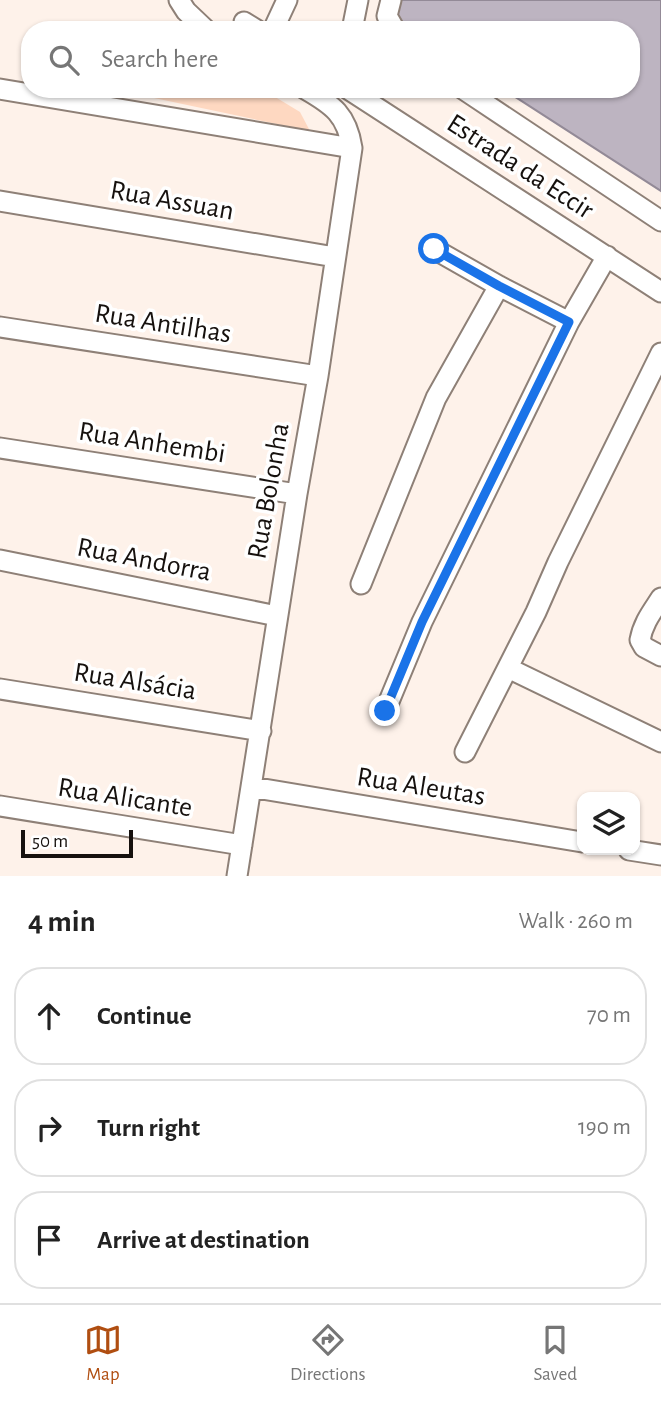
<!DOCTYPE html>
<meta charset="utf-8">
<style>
body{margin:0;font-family:"Alegreya Sans",sans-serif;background:#f6f6f6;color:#222}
.controls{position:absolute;right:21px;bottom:21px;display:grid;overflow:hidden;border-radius:14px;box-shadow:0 2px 5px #0004}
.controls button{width:63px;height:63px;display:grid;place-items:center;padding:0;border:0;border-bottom:2px solid #e0e0e0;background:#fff;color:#222;font:35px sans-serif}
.scale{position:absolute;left:21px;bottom:18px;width:112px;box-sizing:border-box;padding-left:7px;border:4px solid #16110e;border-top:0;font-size:19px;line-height:24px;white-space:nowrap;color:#16110e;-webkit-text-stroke:5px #fff;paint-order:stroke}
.stop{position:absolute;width:21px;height:21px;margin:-16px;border:5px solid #1a73e8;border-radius:50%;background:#fff}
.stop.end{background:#1a73e8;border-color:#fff;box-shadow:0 2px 7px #0008}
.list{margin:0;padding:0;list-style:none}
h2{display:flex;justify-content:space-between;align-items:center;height:91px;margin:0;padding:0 28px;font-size:30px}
h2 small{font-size:23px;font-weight:400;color:#767676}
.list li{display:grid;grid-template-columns:46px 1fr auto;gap:21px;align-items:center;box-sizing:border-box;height:98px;margin:0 14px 14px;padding:0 14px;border:2px solid #e0e0e0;border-radius:28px}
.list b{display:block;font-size:26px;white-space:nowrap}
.list em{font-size:23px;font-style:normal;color:#767676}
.icon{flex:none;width:38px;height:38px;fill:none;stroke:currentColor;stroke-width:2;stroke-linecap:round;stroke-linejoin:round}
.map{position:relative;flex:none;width:661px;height:876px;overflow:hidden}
.search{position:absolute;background:#fff;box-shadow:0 2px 5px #0004;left:21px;right:21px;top:21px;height:77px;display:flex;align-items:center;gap:18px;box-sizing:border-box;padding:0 24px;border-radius:28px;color:#767676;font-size:26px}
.sheet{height:427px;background:#fff}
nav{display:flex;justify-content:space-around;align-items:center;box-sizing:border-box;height:98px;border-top:2px solid #e0e0e0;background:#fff;font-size:19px;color:#767676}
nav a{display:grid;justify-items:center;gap:4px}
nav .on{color:#b04e11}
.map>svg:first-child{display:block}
.green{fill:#fed8c1}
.building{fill:#bdb4c1;stroke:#938a97;stroke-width:2}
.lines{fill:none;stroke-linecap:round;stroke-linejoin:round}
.minor-casing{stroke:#8e8077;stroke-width:23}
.minor{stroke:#fff;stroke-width:19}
.route{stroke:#1a73e8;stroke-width:9}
.labels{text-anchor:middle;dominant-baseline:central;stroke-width:7;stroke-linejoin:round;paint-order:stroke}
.street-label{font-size:28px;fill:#16110e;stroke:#fff}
</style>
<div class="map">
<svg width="661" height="876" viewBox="0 0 661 876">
<rect width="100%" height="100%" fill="#fef2ea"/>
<path class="green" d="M156 89H262L300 112 310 131 154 98Z"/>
<path class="building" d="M399 0H661V191L503 89H631V30H411L389 16Z"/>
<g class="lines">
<g class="minor-casing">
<path id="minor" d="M179 0 186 11 206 30
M391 0 387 16 395 30
M244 22 257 30
M273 30 287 0
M352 30 358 0
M0 89 352 148
M348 89 661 292
M463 89 661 221
M0 201 335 257
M434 249 499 286 569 322
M0 327 318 376
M0 448 297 494
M0 560 277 616
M361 584 436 398 499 286
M661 598C652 612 643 623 640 640L644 647 661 656
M508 668 661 742
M0 689 261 731
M385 711 422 622 569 322 607 256
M465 752 536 612 558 562 661 353
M251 787 582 842
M0 806 242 845
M629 850 661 855
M237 876 297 494 318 376 352 148C347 115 333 105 305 89"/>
</g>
<use href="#minor" class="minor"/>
</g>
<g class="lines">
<path class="route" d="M385 711 422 622 569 322 499 286 434 249"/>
</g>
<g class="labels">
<g class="street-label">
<text transform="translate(520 167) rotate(33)">Estrada da Eccir</text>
<text transform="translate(172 201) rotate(10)">Rua Assuan</text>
<text transform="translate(163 324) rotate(9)">Rua Antilhas</text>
<text transform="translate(152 443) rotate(9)">Rua Anhembi</text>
<text transform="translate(269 491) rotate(-80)">Rua Bolonha</text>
<text transform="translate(144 560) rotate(11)">Rua Andorra</text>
<text transform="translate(135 682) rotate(9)">Rua Alsácia</text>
<text transform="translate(421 787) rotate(9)">Rua Aleutas</text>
<text transform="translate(125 798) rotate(9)">Rua Alicante</text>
</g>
</g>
</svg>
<div class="controls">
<button><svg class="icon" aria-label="layers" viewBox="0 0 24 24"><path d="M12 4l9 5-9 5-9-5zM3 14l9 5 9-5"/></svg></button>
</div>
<div class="scale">50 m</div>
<div class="stop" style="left:434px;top:249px"></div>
<div class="stop end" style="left:385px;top:711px"></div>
<div class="search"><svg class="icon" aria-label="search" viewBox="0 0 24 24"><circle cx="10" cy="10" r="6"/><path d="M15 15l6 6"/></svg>Search here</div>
</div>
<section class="sheet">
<h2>4 min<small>Walk · 260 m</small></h2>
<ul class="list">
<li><svg class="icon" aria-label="ahead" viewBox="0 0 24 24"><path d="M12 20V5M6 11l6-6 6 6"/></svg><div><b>Continue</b></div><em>70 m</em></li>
<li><svg class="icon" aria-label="right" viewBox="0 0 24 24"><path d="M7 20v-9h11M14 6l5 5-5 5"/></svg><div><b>Turn right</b></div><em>190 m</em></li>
<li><svg class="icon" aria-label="arrive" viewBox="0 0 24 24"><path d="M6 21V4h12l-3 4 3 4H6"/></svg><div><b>Arrive at destination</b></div></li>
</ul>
</section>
<nav>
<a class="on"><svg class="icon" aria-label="map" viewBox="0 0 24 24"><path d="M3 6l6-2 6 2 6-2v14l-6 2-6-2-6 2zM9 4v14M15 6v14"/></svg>Map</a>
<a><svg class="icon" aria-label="directions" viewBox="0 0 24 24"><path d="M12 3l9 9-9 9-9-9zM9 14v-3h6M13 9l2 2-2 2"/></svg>Directions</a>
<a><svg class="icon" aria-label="saved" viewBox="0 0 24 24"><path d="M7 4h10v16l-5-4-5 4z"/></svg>Saved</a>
</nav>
